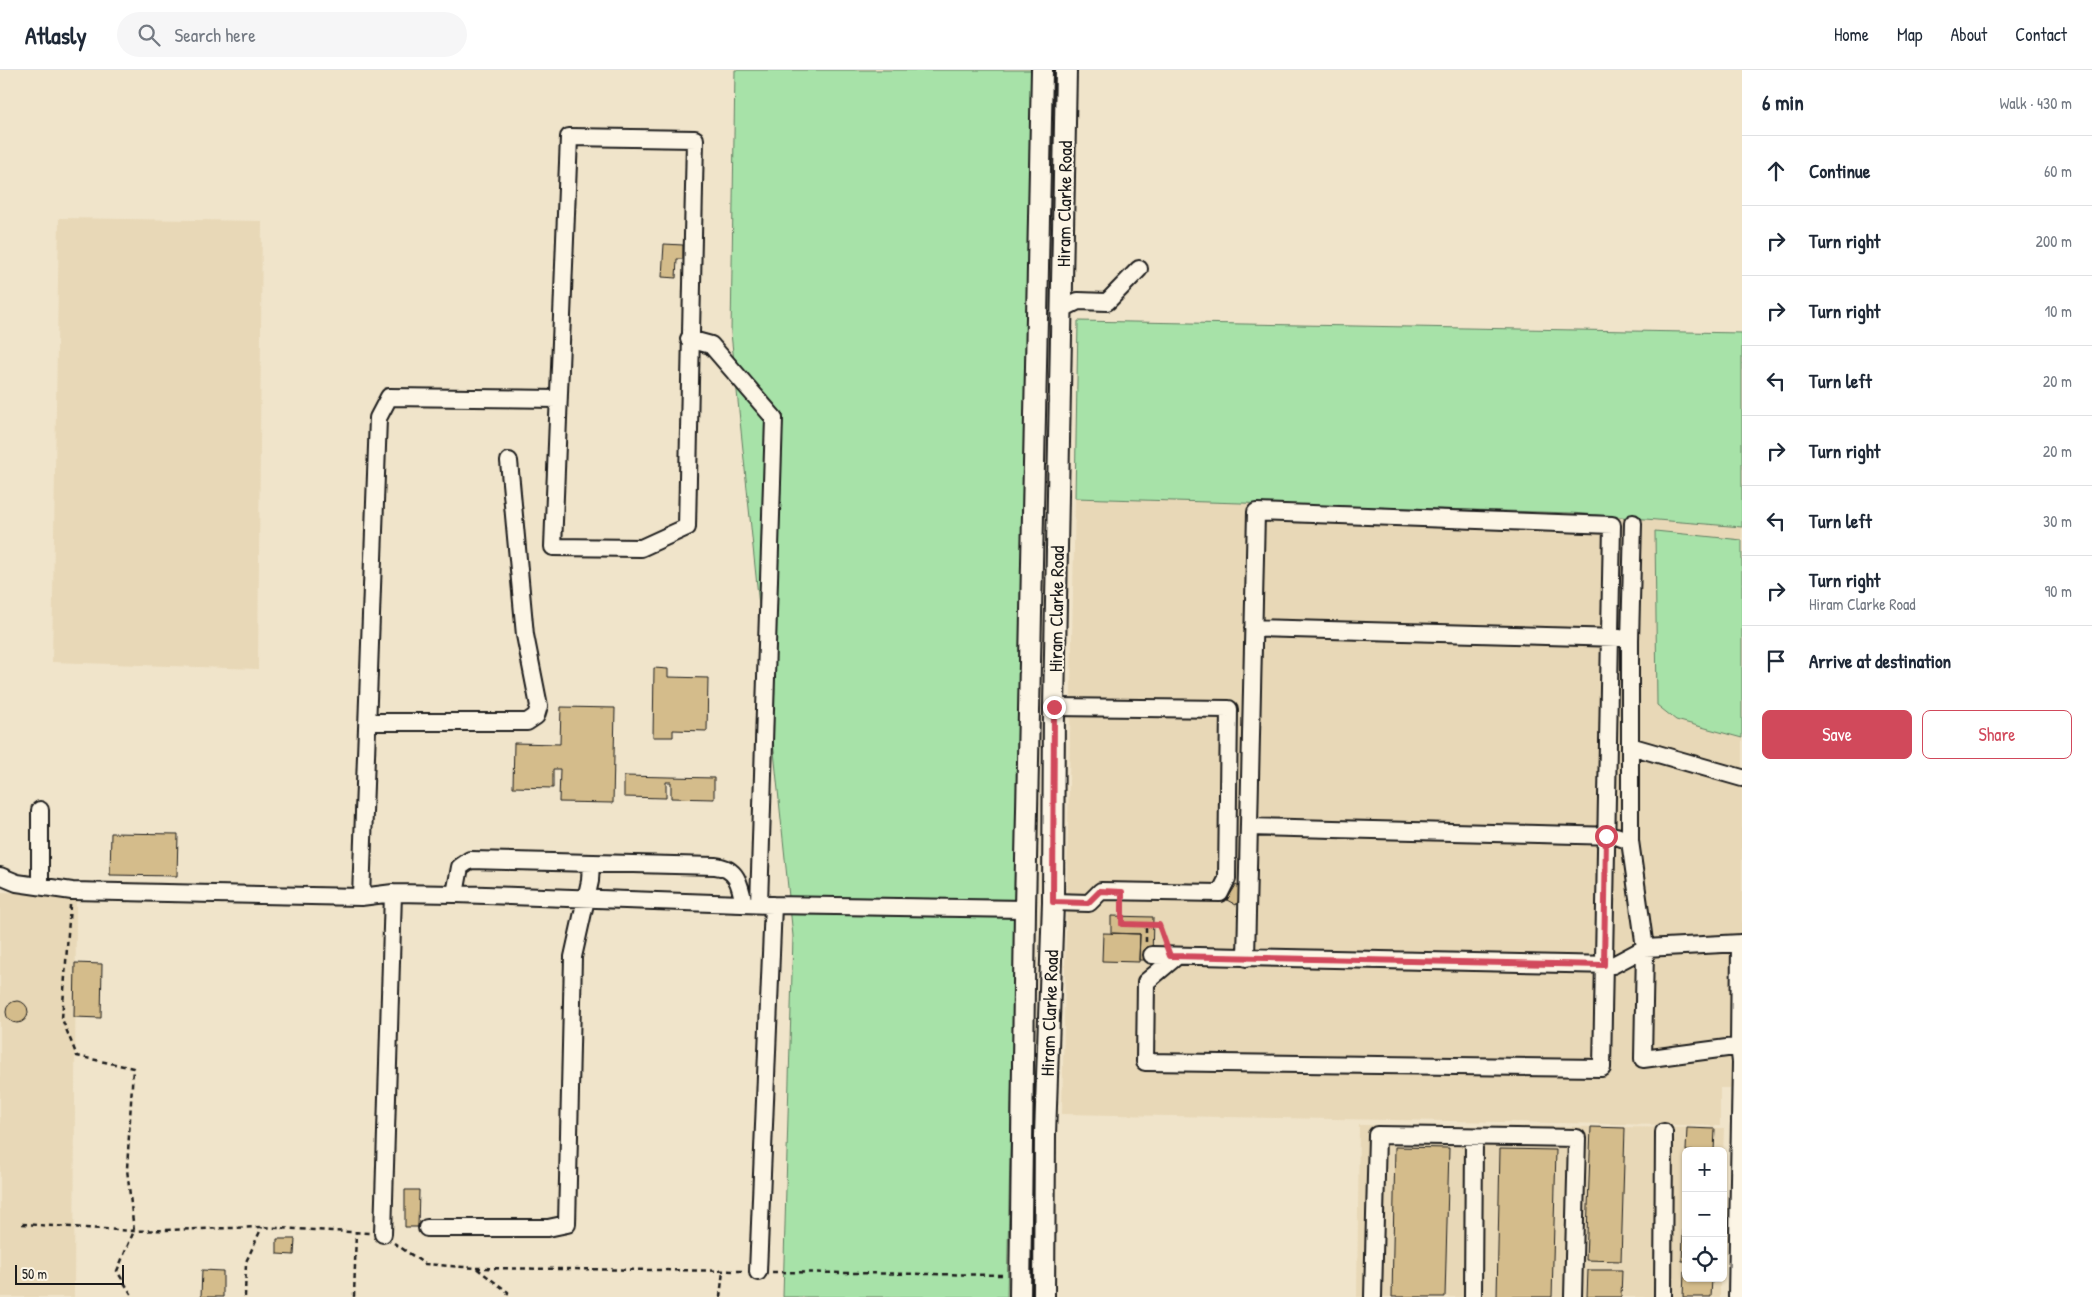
<!DOCTYPE html>
<meta charset="utf-8">
<style>
body{margin:0;font-family:"Patrick Hand",sans-serif;background:#f6f6f7;color:#1f2937}
.controls{position:absolute;right:15px;bottom:15px;display:grid;overflow:hidden;border-radius:8px;box-shadow:0 1px 4px #0004}
.controls button{width:45px;height:45px;display:grid;place-items:center;padding:0;border:0;border-bottom:1px solid #e0e1e3;background:#fff;color:#1f2937;font:25px sans-serif}
.scale{position:absolute;left:15px;bottom:12px;width:109px;box-sizing:border-box;padding-left:5px;border:2px solid #1c1c1c;border-top:0;font-size:14px;line-height:18px;white-space:nowrap;color:#1c1c1c;-webkit-text-stroke:4px #fcf5e5;paint-order:stroke}
.stop{position:absolute;width:15px;height:15px;margin:-11px;border:4px solid #d1495b;border-radius:50%;background:#fff}
.stop.end{background:#d1495b;border-color:#fff;box-shadow:0 1px 5px #0008}
.list{margin:0;padding:0;list-style:none}
h2{display:flex;justify-content:space-between;align-items:center;height:65px;margin:0;padding:0 20px;font-size:21px}
h2 small{font-size:16px;font-weight:400;color:#747a83}
.list li{display:grid;grid-template-columns:32px 1fr auto;gap:15px;align-items:center;box-sizing:border-box;height:70px;padding:0 20px;border-top:1px solid #e0e1e3}
.list b{display:block;font-size:19px;white-space:nowrap}
.list p{margin:0;font-size:16px;white-space:nowrap;color:#747a83}
.list em{font-size:16px;font-style:normal;color:#747a83}
.actions{display:flex;gap:10px;padding:15px 20px}
.actions a{flex:1;padding:11px 0;border:1px solid #d1495b;border-radius:8px;text-align:center;font-size:18px;color:#d1495b}
.actions .main{background:#d1495b;color:#fff}
.icon{flex:none;width:28px;height:28px;fill:none;stroke:currentColor;stroke-width:2;stroke-linecap:round;stroke-linejoin:round}
.map{position:relative;flex:none;width:1742px;height:1227px;overflow:hidden}
header{display:flex;align-items:center;gap:30px;box-sizing:border-box;height:70px;padding:0 25px;background:#fff;border-bottom:1px solid #e0e1e3}
header strong{font-size:24px}
nav{display:flex;gap:28px;margin-inline-start:auto;font-size:18px}
.search{width:350px;height:45px;background:#f6f6f7;display:flex;align-items:center;gap:12px;box-sizing:border-box;padding:0 18px;border-radius:28px;color:#747a83;font-size:19px}
main{display:flex}
aside{flex:1;background:#fff}
.map>svg:first-child{display:block}
.built{fill:#e8d8b7}
.green{fill:#a7e2a8;stroke:#627f62}
.building{fill:#d4bc8b;stroke:#1c1c1c}
.lines{fill:none;stroke-linecap:round;stroke-linejoin:round}
.minor-casing{stroke:#1c1c1c;stroke-width:20}
.major-casing{stroke:#1c1c1c;stroke-width:24}
.path{stroke:#1c1c1c;stroke-width:2.5;stroke-dasharray:5 4;stroke-linecap:butt}
.minor{stroke:#fcf5e5;stroke-width:16}
.major{stroke:#fcf5e5;stroke-width:20}
.route{stroke:#d1495b;stroke-width:6}
.labels{text-anchor:middle;dominant-baseline:central;stroke-width:4;stroke-linejoin:round;paint-order:stroke}
.street-label{font-size:19px;fill:#1c1c1c;stroke:#fcf5e5}
</style>
<header>
<strong>Atlasly</strong>
<div class="search"><svg class="icon" aria-label="search" viewBox="0 0 24 24"><circle cx="10" cy="10" r="6"/><path d="M15 15l6 6"/></svg>Search here</div>
<nav><a>Home</a><a>Map</a><a>About</a><a>Contact</a></nav>
</header>
<main>
<div class="map">
<svg width="1742" height="1227" viewBox="0 0 1742 1227">
<rect width="100%" height="100%" fill="#f0e4ca"/>
<filter id="ink" filterUnits="userSpaceOnUse"><feTurbulence type="fractalNoise" baseFrequency=".02" numOctaves="2"/><feDisplacementMap in="SourceGraphic" scale="10" xChannelSelector="R" yChannelSelector="G"/><feConvolveMatrix kernelMatrix="1 2 1 2 8 2 1 2 1" color-interpolation-filters="sRGB"/></filter>
<g filter="url(#ink)">
<path class="built" d="M59 148 262 151 258 599 52 592Z
M1075 428 1572 443 1742 457V1018H1720V1056L1062 1044Z
M0 822 76 824 74 1227H0Z
M1359 1055 1724 1058 1723 1087V1081H1686V1208H1720V1227H1357Z"/>
<path class="green" d="M735 0H1033L1007 1227H783L793 866 731 263Z
M1078 251 1742 263V457L1572 443 1075 428Z
M1655 461 1742 470V668L1676 650 1657 635Z"/>
<path class="building" d="M664 174 683 175V189H677L676 208 662 207Z
M654 598 668 599V607L708 608 707 661 673 660V667H653Z
M561 637 615 638 613 733 559 732 560 699H553V718L513 717 514 673 560 674Z
M624 706 714 708V729L671 728V712H666V728L624 727Z
M111 763 178 764 177 806 110 805Z
M1236 815 1245 821 1236 835 1227 830Z
M1111 846 1153 847 1152 890H1139L1140 864 1111 863Z
M1103 863 1140 864 1139 892 1102 891Z
M75 893 102 894 101 948 74 947Z
M6 942a11 11 0 1 1 22 0a11 11 0 1 1-22 0Z
M1591 1057 1625 1058 1621 1191 1586 1190Z
M1687 1058 1715 1059 1714 1081H1686Z
M1395 1077 1449 1078 1445 1227H1392Z
M1500 1079 1556 1080 1552 1227H1497Z
M1686 1091V1191H1682Z
M405 1120H419L418 1157H405Z
M277 1169H295L294 1185 277 1184Z
M202 1200 223 1201V1227H201Z
M1588 1200H1622L1621 1227H1587Z
M1684 1201H1686V1208H1712L1711 1227H1683Z"/>
<g class="lines">
<g class="minor-casing">
<path id="minor" d="M569 67 695 69 687 457 641 478 553 477Z
M1062 239 1078 231 1107 232 1139 199
M689 269 711 275 774 348 759 834
M1633 453 1630 570V771L1645 878 1643 989 1742 976
M1253 558 1620 568
M367 652H527L536 646 539 636 525 565 509 391
M1630 676 1742 708
M1249 757 1616 766 1630 771
M0 806 17 813 72 821 361 827 393 823 455 824 773 835 1025 839
M40 815V740
M455 824 460 797 470 790 715 796C737 798 740 814 744 834
M361 827 378 348 389 327 557 329
M1053 832 1089 833 1101 821 1220 823 1227 809 1229 639 1054 637
M1152 885 1613 895 1645 878 1742 873
M1177 886 1146 912 1145 992 1602 998 1612 455 1256 442 1246 888
M427 1158H548L567 1154 573 887 590 811 591 793
M383 1164 393 823
M758 1202 773 835
M1373 1227 1377 1065 1577 1068 1573 1227
M1473 1227 1474 1067
M1663 1227 1664 1062
M1737 1227 1741 992 1739 976 1740 873"/>
</g>
<g class="major-casing">
<path id="major" d="M1020 1227 1025 839 1042 0
M1044 1227 1045 1065 1053 832 1054 637 1066 0"/>
</g>
<path class="path" d="M70 835 62 949 77 986 133 998 127 1099 134 1161 117 1201 133 1227
M1122 836V854L1159 855 1164 870
M1146 872V855
M22 1154 134 1161 262 1157 369 1163
M394 1173 425 1194 476 1198 508 1222 507 1227
M476 1198 744 1201
M772 1202 1004 1205
M245 1227 246 1192 262 1157
M354 1227 356 1161
M720 1227 723 1201"/>
<use href="#minor" class="minor"/>
<use href="#major" class="major"/>
</g>
</g>
<g class="lines" filter="url(#ink)">
<path class="route" d="M1054 637 1053 832 1088 833 1100 821 1122 822V854L1159 855 1170 886 1604 895 1606 766"/>
</g>
<g class="labels">
<g class="street-label">
<text transform="translate(1064 134) rotate(-89)">Hiram Clarke Road</text>
<text transform="translate(1056 539) rotate(-89)">Hiram Clarke Road</text>
<text transform="translate(1049 943) rotate(-88)">Hiram Clarke Road</text>
</g>
</g>
</svg>
<div class="controls">
<button>+</button>
<button>−</button>
<button><svg class="icon" aria-label="locate" viewBox="0 0 24 24"><circle cx="12" cy="12" r="6"/><path d="M12 2v4M12 18v4M2 12h4M18 12h4"/></svg></button>
</div>
<div class="scale">50 m</div>
<div class="stop" style="left:1606px;top:766px"></div>
<div class="stop end" style="left:1054px;top:637px"></div>
</div>
<aside>
<h2>6 min<small>Walk · 430 m</small></h2>
<ul class="list">
<li><svg class="icon" aria-label="ahead" viewBox="0 0 24 24"><path d="M12 20V5M6 11l6-6 6 6"/></svg><div><b>Continue</b></div><em>60 m</em></li>
<li><svg class="icon" aria-label="right" viewBox="0 0 24 24"><path d="M7 20v-9h11M14 6l5 5-5 5"/></svg><div><b>Turn right</b></div><em>200 m</em></li>
<li><svg class="icon" aria-label="right" viewBox="0 0 24 24"><path d="M7 20v-9h11M14 6l5 5-5 5"/></svg><div><b>Turn right</b></div><em>10 m</em></li>
<li><svg class="icon" aria-label="left" viewBox="0 0 24 24"><path d="M17 20v-9H6M10 6l-5 5 5 5"/></svg><div><b>Turn left</b></div><em>20 m</em></li>
<li><svg class="icon" aria-label="right" viewBox="0 0 24 24"><path d="M7 20v-9h11M14 6l5 5-5 5"/></svg><div><b>Turn right</b></div><em>20 m</em></li>
<li><svg class="icon" aria-label="left" viewBox="0 0 24 24"><path d="M17 20v-9H6M10 6l-5 5 5 5"/></svg><div><b>Turn left</b></div><em>30 m</em></li>
<li><svg class="icon" aria-label="right" viewBox="0 0 24 24"><path d="M7 20v-9h11M14 6l5 5-5 5"/></svg><div><b>Turn right</b><p>Hiram Clarke Road</p></div><em>90 m</em></li>
<li><svg class="icon" aria-label="arrive" viewBox="0 0 24 24"><path d="M6 21V4h12l-3 4 3 4H6"/></svg><div><b>Arrive at destination</b></div></li>
</ul>
<div class="actions"><a class="main">Save</a><a>Share</a></div>
</aside>
</main>
